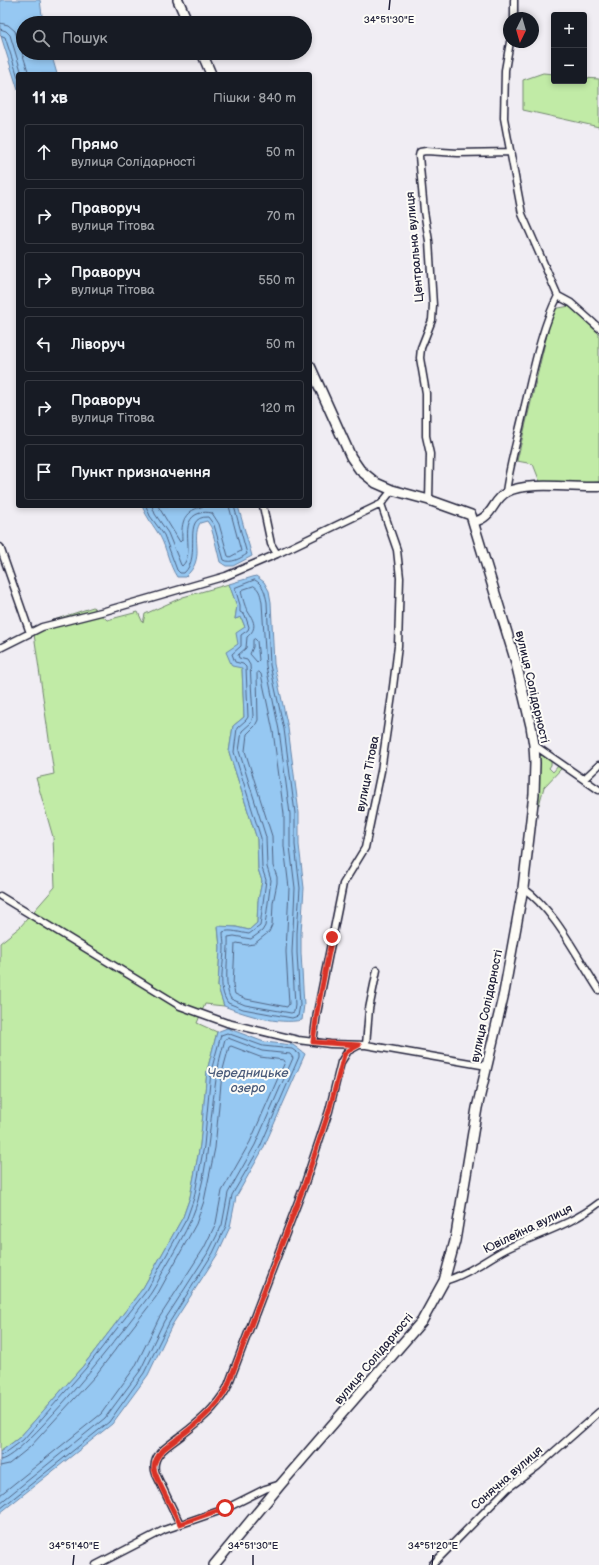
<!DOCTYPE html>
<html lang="uk">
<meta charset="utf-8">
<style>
body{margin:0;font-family:"Balsamiq Sans",sans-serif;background:#20242c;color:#f1f3f6}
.controls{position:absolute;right:12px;top:12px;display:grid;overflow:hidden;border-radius:4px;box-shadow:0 2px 6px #0003}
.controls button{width:36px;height:36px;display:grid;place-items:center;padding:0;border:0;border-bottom:1px solid #363941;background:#171b24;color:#f1f3f6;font:20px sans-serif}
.compass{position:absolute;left:503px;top:12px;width:36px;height:36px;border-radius:50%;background:#171b24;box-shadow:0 2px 6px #0003;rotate:185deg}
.stop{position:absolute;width:12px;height:12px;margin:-9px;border:3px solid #d93025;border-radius:50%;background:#fff}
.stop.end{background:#d93025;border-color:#fff;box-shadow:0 1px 4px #0008}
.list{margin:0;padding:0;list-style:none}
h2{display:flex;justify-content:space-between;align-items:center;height:52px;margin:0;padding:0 16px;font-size:17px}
h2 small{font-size:13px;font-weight:400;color:#9ea1a6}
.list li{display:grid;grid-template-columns:26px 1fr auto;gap:12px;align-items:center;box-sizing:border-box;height:56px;margin:0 8px 8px;padding:0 8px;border:1px solid #363941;border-radius:4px}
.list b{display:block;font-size:15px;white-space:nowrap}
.list p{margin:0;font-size:13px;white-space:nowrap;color:#9ea1a6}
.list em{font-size:13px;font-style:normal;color:#9ea1a6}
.icon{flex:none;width:22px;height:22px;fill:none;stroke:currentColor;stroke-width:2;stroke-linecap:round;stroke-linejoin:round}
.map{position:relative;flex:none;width:599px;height:1565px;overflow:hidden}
.search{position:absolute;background:#171b24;box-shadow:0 2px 6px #0003;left:16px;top:16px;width:296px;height:44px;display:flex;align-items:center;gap:10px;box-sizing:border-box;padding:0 14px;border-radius:22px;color:#9ea1a6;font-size:15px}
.panel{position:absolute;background:#171b24;box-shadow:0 2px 6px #0003;left:16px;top:72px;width:296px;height:436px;border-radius:4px}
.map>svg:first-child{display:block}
.green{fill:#c1eba6;stroke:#728670}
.water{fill:#96c8f2;stroke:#6886a9}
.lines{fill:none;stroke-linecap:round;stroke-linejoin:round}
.shore{stroke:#506484;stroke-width:1}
.minor-casing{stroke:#22223b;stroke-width:9}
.tertiary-casing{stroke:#22223b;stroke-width:11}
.secondary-casing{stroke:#22223b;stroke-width:12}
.minor{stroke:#fdfcf7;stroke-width:6}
.tertiary{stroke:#fdfcf7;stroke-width:8}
.secondary{stroke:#fdfcf7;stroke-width:9}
.route{stroke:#d93025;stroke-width:5}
.ticks{fill:none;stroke:#22223b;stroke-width:1.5}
.labels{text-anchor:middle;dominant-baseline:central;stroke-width:4;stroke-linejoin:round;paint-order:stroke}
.street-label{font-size:12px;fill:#22223b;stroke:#fdfcf7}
.water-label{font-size:13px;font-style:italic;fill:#4b5c7b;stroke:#fdfcf7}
.ticks-label{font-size:10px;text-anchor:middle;fill:#22223b;stroke:#fdfcf7;stroke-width:4;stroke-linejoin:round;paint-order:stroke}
</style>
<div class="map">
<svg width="599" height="1565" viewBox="0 0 599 1565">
<rect width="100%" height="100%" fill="#f0edf3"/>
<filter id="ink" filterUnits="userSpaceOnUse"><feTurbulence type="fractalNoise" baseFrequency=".025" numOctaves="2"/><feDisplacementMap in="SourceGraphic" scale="8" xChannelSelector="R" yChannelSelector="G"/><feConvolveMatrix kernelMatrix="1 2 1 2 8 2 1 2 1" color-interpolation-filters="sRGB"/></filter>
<g filter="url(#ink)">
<path class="green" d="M543 73 554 74V81H584V78L599 79V127L523 110V80Z
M570 306 599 334V482L563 485 540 482 533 464 517 461 553 309Z
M229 584 237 606 235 619 241 617 245 627 242 667 244 717 233 726 229 752 257 839 258 869 262 881 258 901 257 923 249 930 236 927H218L220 947 218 987 224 1006 205 1004 197 1023 217 1032 207 1071 200 1145 190 1197 183 1217 143 1288 83 1366 20 1437 0 1452V943L20 927 55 887 53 837 36 778 54 774 33 627 93 607 107 620 138 612 143 623 145 614 183 597Z
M542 755C547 757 552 758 551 765L549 768 553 772 559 765 562 768 544 787 539 805 536 804 538 756Z"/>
<path class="water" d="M0 0H40L43 23H23V53H51L57 74H18V90L0 33Z
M142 506H238L252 556 233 566H226L220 562 215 541 211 527 207 521 200 523C190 540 207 558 185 577H177C169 565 167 549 160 536 153 525 147 518 142 506Z
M256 576 264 582 269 591 271 602 274 664 288 728 299 813V845L304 888 301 933V953L304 1005 302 1020C278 1025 246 1015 224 1006L218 987 220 947 218 926 236 927 249 930 257 923 258 901 262 881 258 869 257 839 229 752 233 726 244 717 242 668 232 666 226 652 238 644 236 633 245 627 241 617 235 619 237 606 229 584Z
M227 1028 264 1042 293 1045 305 1054 263 1149 236 1197 230 1227 217 1255 172 1325 148 1375 112 1424 0 1513V1452L20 1437 83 1366 143 1288 183 1217 190 1197 200 1145 207 1071 217 1032Z"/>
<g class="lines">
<path class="shore" d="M0 23 8 25 15 31 29 74
M0 29 6 31 10 35 22 74
M0 35 5 37 18 77
M146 506 150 516 164 535 177 570 180 573H184C203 556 180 516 208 517L214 525 224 560C231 564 241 558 247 554L234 506
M152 506 155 514 168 533 181 565 182 566C197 553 176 520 200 513 204 512 207 512 212 513L219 524 228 556 230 557 241 551 229 506
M158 506 180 542 182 540C181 521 184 510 205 506
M255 580C264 585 265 593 267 602L270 665 284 729 295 813V845L300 888 297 933V953L300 1005 298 1016 292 1018 243 1009 228 1003C217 988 224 966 224 948 224 942 223 937 223 932 230 929 241 933 249 934L260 926 266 880 262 868 261 838 234 752 237 728 246 720 248 717 246 667 243 664 235 662 232 654 241 646V635L248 630 249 627 245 615 240 612V605L235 588Z
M254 586C260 589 261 597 262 603L266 666 279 730 290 814V846L295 888 292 952 295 1005 294 1012 291 1013 245 1005 231 999C223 987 229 953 228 937L234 936 251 939 262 931 265 926 271 880 267 867 266 837 239 751 242 731 251 723 253 716 250 665 247 660 239 658 238 655 246 648 247 637C258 628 254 621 247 610 245 607 242 596 241 591L242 590Z
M255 639 257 641 259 660 257 662 250 654 253 647V640Z
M259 672 261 674 273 731 284 814V846L289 888 286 952 289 1004 287 1007 246 999 235 994 233 986 235 944 237 943 247 945 254 944 269 932 272 925 273 903 277 883V877L273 866 272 836 245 751 247 734 255 726 258 720 257 674Z
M0 1455 4 1454 23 1440 86 1368 147 1290 187 1218 194 1198 204 1146 211 1071 221 1035 227 1033 263 1046 292 1049 299 1054V1057L260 1147 232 1195 226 1226 213 1253 169 1323 144 1373 109 1422 0 1509
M0 1460C24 1459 133 1319 151 1293 158 1283 163 1270 170 1259 181 1240 192 1221 198 1200 213 1146 209 1091 225 1039L228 1038 262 1051 290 1054 293 1058 255 1145 228 1193 222 1225 209 1251 164 1321 140 1371 105 1418 0 1503
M0 1466 9 1464 30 1447 95 1376 156 1297 196 1224 204 1201 215 1148 222 1073 229 1047 231 1046 260 1057 284 1060 285 1062 250 1142 222 1191 216 1223 204 1248 159 1318 135 1367 101 1414 0 1495"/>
<g class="minor-casing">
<path id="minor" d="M514 18V0
M510 42 505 70 504 118 522 214 558 296
M558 296 571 303 599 328
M506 492C510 462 519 434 525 405 533 372 542 326 558 296
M429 500 430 454 426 436V393L420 358 421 348 432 320 433 305 429 241 424 211 419 156 420 152 426 151 458 153 511 152
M263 506 271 544 277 554
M0 547 30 633
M0 648 42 627 105 611 226 576 277 554 381 504 392 490
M534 745 599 790
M584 779 599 765
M523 888C555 910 577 957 599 990
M0 896 180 1006 227 1023 298 1040 330 1044 366 1045 487 1066
M313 1042 317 1013 343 884 365 848 381 771 392 695 398 646 400 578 397 550 381 504
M366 1045 369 1009 377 970
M444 1281C467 1275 485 1260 506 1249 537 1234 571 1225 599 1203
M180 1524 156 1474C153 1466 155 1459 160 1453 166 1446 175 1441 182 1435 199 1422 216 1408 227 1388L304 1186 329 1111 341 1062 348 1051 359 1045
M96 1565 164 1530 225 1509 265 1489 281 1484
M432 1565 508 1488 538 1466 599 1412"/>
</g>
<g class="tertiary-casing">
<path id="tertiary" d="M474 522C494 517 492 500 507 492 526 481 575 488 599 487"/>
</g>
<g class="secondary-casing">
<path id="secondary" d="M178 0 188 23
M202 53 211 74
M214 1565 281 1484 422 1321 444 1281 455 1241 477 1108 504 993 523 888 534 794 535 763 534 745 531 726 515 659 471 515 429 500 392 490 376 483 360 470 351 457 310 366"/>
</g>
<use href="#minor" class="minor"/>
<use href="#tertiary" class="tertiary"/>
<use href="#secondary" class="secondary"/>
</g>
</g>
<g class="lines" filter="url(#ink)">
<path class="route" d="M225 1508 180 1524C175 1513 155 1478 154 1468 154 1461 159 1454 164 1449 187 1431 213 1414 227 1388L304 1186 329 1111 344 1055 348 1051 359 1045 313 1042 317 1012 332 937"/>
</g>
<path class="ticks" d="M389 10 390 0M73 1565 74 1555M253 1565V1555M432 1565 433 1555"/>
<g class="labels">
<g class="street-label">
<text transform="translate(415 247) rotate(-95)">Центральна вулиця</text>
<text transform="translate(532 687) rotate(77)">вулиця Солідарності</text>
<text transform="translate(368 774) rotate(-79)">вулиця Тітова</text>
<text transform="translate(487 1006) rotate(-78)">вулиця Солідарності</text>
<text transform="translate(528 1229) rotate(-26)">Ювілейна вулиця</text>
<text transform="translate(374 1359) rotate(-50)">вулиця Солідарності</text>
<text transform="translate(507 1478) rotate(-41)">Сонячна вулиця</text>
</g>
<g class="water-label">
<text x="248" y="1073">Чередницьке<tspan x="248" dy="15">озеро</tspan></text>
</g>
</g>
<g class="ticks-label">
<text x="389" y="23">34°51'30"E</text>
<text x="74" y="1549">34°51'40"E</text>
<text x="253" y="1549">34°51'30"E</text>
<text x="433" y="1549">34°51'20"E</text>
</g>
</svg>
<div class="controls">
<button>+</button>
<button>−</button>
</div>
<svg class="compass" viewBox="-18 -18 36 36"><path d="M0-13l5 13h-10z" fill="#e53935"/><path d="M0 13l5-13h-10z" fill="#9ea1a6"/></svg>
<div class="stop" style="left:225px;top:1508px"></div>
<div class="stop end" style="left:332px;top:937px"></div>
<div class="search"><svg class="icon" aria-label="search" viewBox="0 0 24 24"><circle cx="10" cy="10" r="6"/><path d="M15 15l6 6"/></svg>Пошук</div>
<section class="panel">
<h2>11 хв<small>Пішки · 840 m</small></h2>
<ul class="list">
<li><svg class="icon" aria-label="ahead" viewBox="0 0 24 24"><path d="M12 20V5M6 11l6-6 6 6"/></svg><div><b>Прямо</b><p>вулиця Солідарності</p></div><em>50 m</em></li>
<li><svg class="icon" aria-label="right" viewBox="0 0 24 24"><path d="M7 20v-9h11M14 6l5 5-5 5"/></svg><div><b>Праворуч</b><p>вулиця Тітова</p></div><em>70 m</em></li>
<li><svg class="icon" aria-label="right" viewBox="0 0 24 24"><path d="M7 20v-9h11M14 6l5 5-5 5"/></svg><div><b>Праворуч</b><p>вулиця Тітова</p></div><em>550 m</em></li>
<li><svg class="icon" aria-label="left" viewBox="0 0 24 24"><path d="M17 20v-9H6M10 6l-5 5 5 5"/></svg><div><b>Ліворуч</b></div><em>50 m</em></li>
<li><svg class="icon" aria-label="right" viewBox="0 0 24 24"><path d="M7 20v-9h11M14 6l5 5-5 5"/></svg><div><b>Праворуч</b><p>вулиця Тітова</p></div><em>120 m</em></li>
<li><svg class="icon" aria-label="arrive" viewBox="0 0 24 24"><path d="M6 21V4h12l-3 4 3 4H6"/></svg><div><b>Пункт призначення</b></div></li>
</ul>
</section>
</div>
